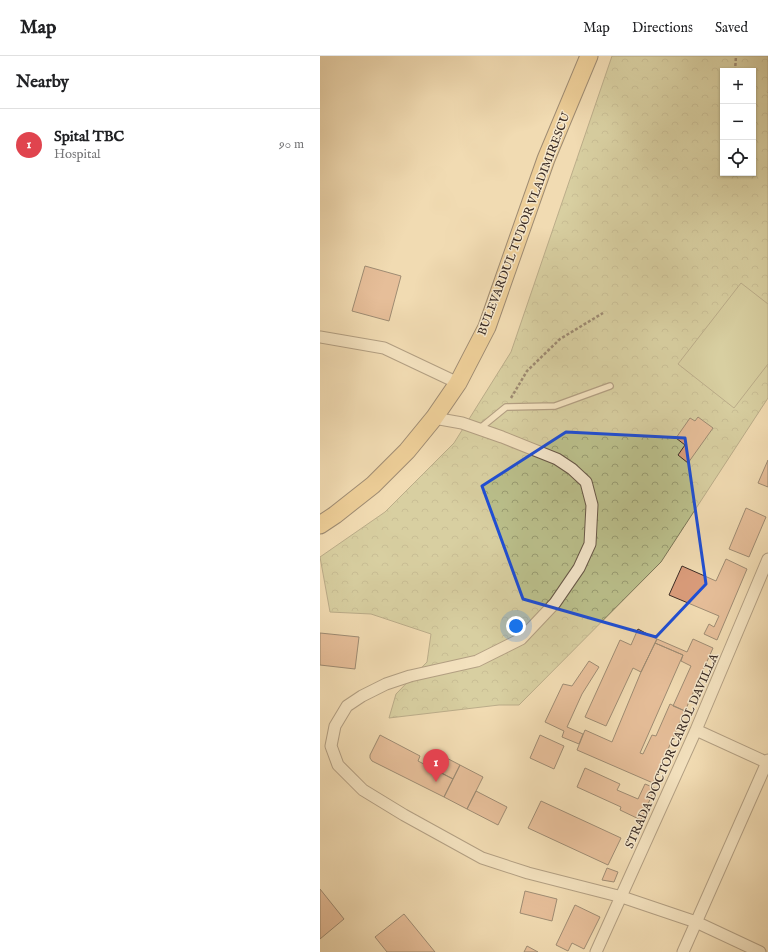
<!DOCTYPE html>
<meta charset="utf-8">
<style>
body{margin:0;font-family:"IM FELL English",serif;background:#f6f6f6;color:#202124}
.controls{position:absolute;right:12px;top:12px;display:grid;overflow:hidden;border-radius:0px;box-shadow:0 1px 3px #0004}
.controls button{width:36px;height:36px;display:grid;place-items:center;padding:0;border:0;border-bottom:1px solid #e0e0e0;background:#fff;color:#202124;font:20px sans-serif}
.you{position:absolute;left:196px;top:570px;width:14px;height:14px;margin:-10px;border:3px solid #fff;border-radius:50%;background:#1a73e8;box-shadow:0 0 0 6px #1a73e833}
.badge{display:grid;place-items:center;width:26px;height:26px;border-radius:50%;background:#7c3aed;color:#fff;font-size:13px;font-weight:700}
.pin{position:absolute;translate:-50% -33px;filter:drop-shadow(0 1px 2px #0008)}
.pin::after{content:'';position:absolute;top:21px;width:14px;height:12px;background:inherit;clip-path:polygon(0 0,100% 0,50% 100%)}
.list{margin:0;padding:0;list-style:none}
h2{display:flex;justify-content:space-between;align-items:center;height:52px;margin:0;padding:0 16px;font-size:17px}
h2 small{font-size:13px;font-weight:400;color:#757577}
.list li{display:grid;grid-template-columns:26px 1fr auto;gap:12px;align-items:center;box-sizing:border-box;height:72px;padding:0 16px;border-top:1px solid #e0e0e0}
.list b{display:block;font-size:15px;white-space:nowrap}
.list p{margin:0;font-size:13px;white-space:nowrap;color:#757577}
.list em{font-size:13px;font-style:normal;color:#757577}
.icon{flex:none;width:22px;height:22px;fill:none;stroke:currentColor;stroke-width:2;stroke-linecap:round;stroke-linejoin:round}
.map{position:relative;flex:none;width:448px;height:896px;overflow:hidden}
header{display:flex;align-items:center;gap:24px;box-sizing:border-box;height:56px;padding:0 20px;background:#fff;border-bottom:1px solid #e0e0e0}
header strong{font-size:19px}
nav{display:flex;gap:22px;margin-inline-start:auto;font-size:14px}
main{display:flex}
aside{flex:1;background:#fff}
.map>svg:first-child{display:block}
.forest{fill:url(#forest-crowns);stroke:#7b7658;fill-rule:evenodd}
.pitch{fill:#bbc08c;stroke:#7b7658}
.building{fill:#da9c7b;stroke:#3b2c25}
.lines{fill:none;stroke-linecap:round;stroke-linejoin:round}
.service-casing{stroke:#685848;stroke-width:8}
.minor-casing{stroke:#685848;stroke-width:13}
.primary-casing{stroke:#3b2c25;stroke-width:19}
.path{stroke:#3b2c25;stroke-width:2.5;stroke-dasharray:3 2;stroke-linecap:butt}
.service{stroke:#f6e8cd;stroke-width:5.5}
.minor{stroke:#f6e8cd;stroke-width:11}
.primary{stroke:#e8be79;stroke-width:17}
.marked{fill:none;stroke:#1d4ed8;stroke-width:3;stroke-linejoin:round}
.labels{text-anchor:middle;dominant-baseline:central;stroke-width:3;stroke-linejoin:round;paint-order:stroke}
.street-label{font-size:12px;fill:#3b2c25;stroke:#f6e8cd}
</style>
<header>
<strong>Map</strong>
<nav><a>Map</a><a>Directions</a><a>Saved</a></nav>
</header>
<main>
<aside>
<h2>Nearby<small></small></h2>
<ul class="list">
<li><span class="badge" style="background:#e0444e">1</span><div><b>Spital TBC</b><p>Hospital</p></div><em>90 m</em></li>
</ul>
</aside>
<div class="map">
<svg width="448" height="896" viewBox="0 0 448 896">
<defs>
<pattern id="forest-crowns" width="20" height="18" patternUnits="userSpaceOnUse"><rect width="20" height="18" fill="#bbc08c"/><path d="M2 6a3 3 0 1 1 6 0M12 15a3 3 0 1 1 6 0" fill="none" stroke="#999c72"/></pattern>
</defs>
<rect width="100%" height="100%" fill="#f1dbb2"/>
<filter id="stains"><feTurbulence type="fractalNoise" baseFrequency=".005" numOctaves="4"/><feColorMatrix values="0 0 0 0 .2 0 0 0 0 .09 0 0 0 0 .02 0 0 0 .5 -.17"/></filter>
<radialGradient id="worn" r=".72"><stop offset=".6" stop-color="#630" stop-opacity="0"/><stop offset="1" stop-color="#630" stop-opacity=".3"/></radialGradient>
<path class="forest" d="M292 0H448V34L447 36 448 37V342L341 506 199 649H179L69 662 76 638 107 606 111 578 51 558 10 556 0 501 65 456 134 387 191 296ZM403 15H433V117H403Z"/>
<path class="pitch" d="M421 227 448 248V308L414 352 358 308Z"/>
<path class="building" d="M45 210 81 220 69 265 32 255Z
M378 361 393 372 368 407 358 399 365 389 356 382 370 362 375 365Z
M448 404V431L438 427Z
M426 452 446 461 429 501 409 493Z
M406 503 427 513 397 584 384 578 389 568 394 571 399 560 349 539 362 510 396 525Z
M318 573 337 583 321 616 313 612 286 670 265 661 300 584 311 589Z
M0 577 39 581 35 613 0 609Z
M337 583 367 596 373 583 393 592 365 655 353 650 371 610 361 605 363 599 335 587Z
M335 587 363 599 320 697 323 698 332 679 336 680 350 648 365 655 333 727 257 694 265 674 292 686 321 616Z
M269 605 279 611 262 638 247 671 263 678 259 688 242 681 244 675 225 666 243 628 252 630Z
M60 679 100 700 98 705 133 723 124 741 52 705 50 702V699Z
M220 679 244 690 234 713 210 702Z
M113 695 140 709 133 723 106 709Z
M140 709 163 721 147 753 124 741Z
M265 712 300 728 297 734 318 743 325 728 335 732 321 764 300 754 301 751 257 731Z
M156 735 187 751 178 769 147 753Z
M221 745 301 782 288 809 208 772Z
M287 812 298 816 294 826 282 824Z
M0 833 24 863 0 883Z
M205 835 237 843 232 865 200 857Z
M255 849 280 861 264 893 252 887 248 895 236 889Z
M84 858 115 896H67L55 881Z
M207 890 218 896H204Z"/>
<g class="lines">
<g class="service-casing">
<path id="service" d="M159 373 186 351 235 350 290 330"/>
</g>
<g class="minor-casing">
<path id="minor" d="M0 281 64 292 138 327
M114 362 142 367 182 381 237 403 252 413 266 426 272 449 270 488 259 512 235 547 201 583 157 605 90 620 66 628 42 640 27 650 15 670 11 690 18 709 43 734 84 759 162 802 208 817 302 841 376 866 440 896
M376 674 448 707
M276 896 376 674 448 503
M363 896 448 704"/>
</g>
<g class="primary-casing">
<path id="primary" d="M0 469 15 459 53 429 87 395 114 362 138 327 167 271 226 103 269 0"/>
</g>
<path class="path" d="M415 15 416 0
M191 342 207 315 240 283 283 257"/>
<use href="#service" class="service"/>
<use href="#minor" class="minor"/>
<use href="#primary" class="primary"/>
</g>
<path d="M0 0H448V896H0ZM246 376 365 382 386 528 336 581 203 543 162 430Z" fill="#f1dbb2" fill-opacity=".55" fill-rule="evenodd"/>
<path class="marked" d="M246 376 365 382 386 528 336 581 203 543 162 430Z"/>
<g class="labels">
<g class="street-label">
<text transform="translate(204 168) rotate(-69)">BULEVARDUL TUDOR VLADIMIRESCU</text>
<text transform="translate(352 695) rotate(-66)">STRADA DOCTOR CAROL DAVILLA</text>
</g>
</g>
<rect width="100%" height="100%" filter="url(#stains)"/>
<rect width="100%" height="100%" fill="url(#worn)"/>
</svg>
<div class="controls">
<button>+</button>
<button>−</button>
<button><svg class="icon" aria-label="locate" viewBox="0 0 24 24"><circle cx="12" cy="12" r="6"/><path d="M12 2v4M12 18v4M2 12h4M18 12h4"/></svg></button>
</div>
<div class="you"></div>
<div class="pin badge" style="left:116px;top:726px;background:#e0444e">1</div>
</div>
</main>
